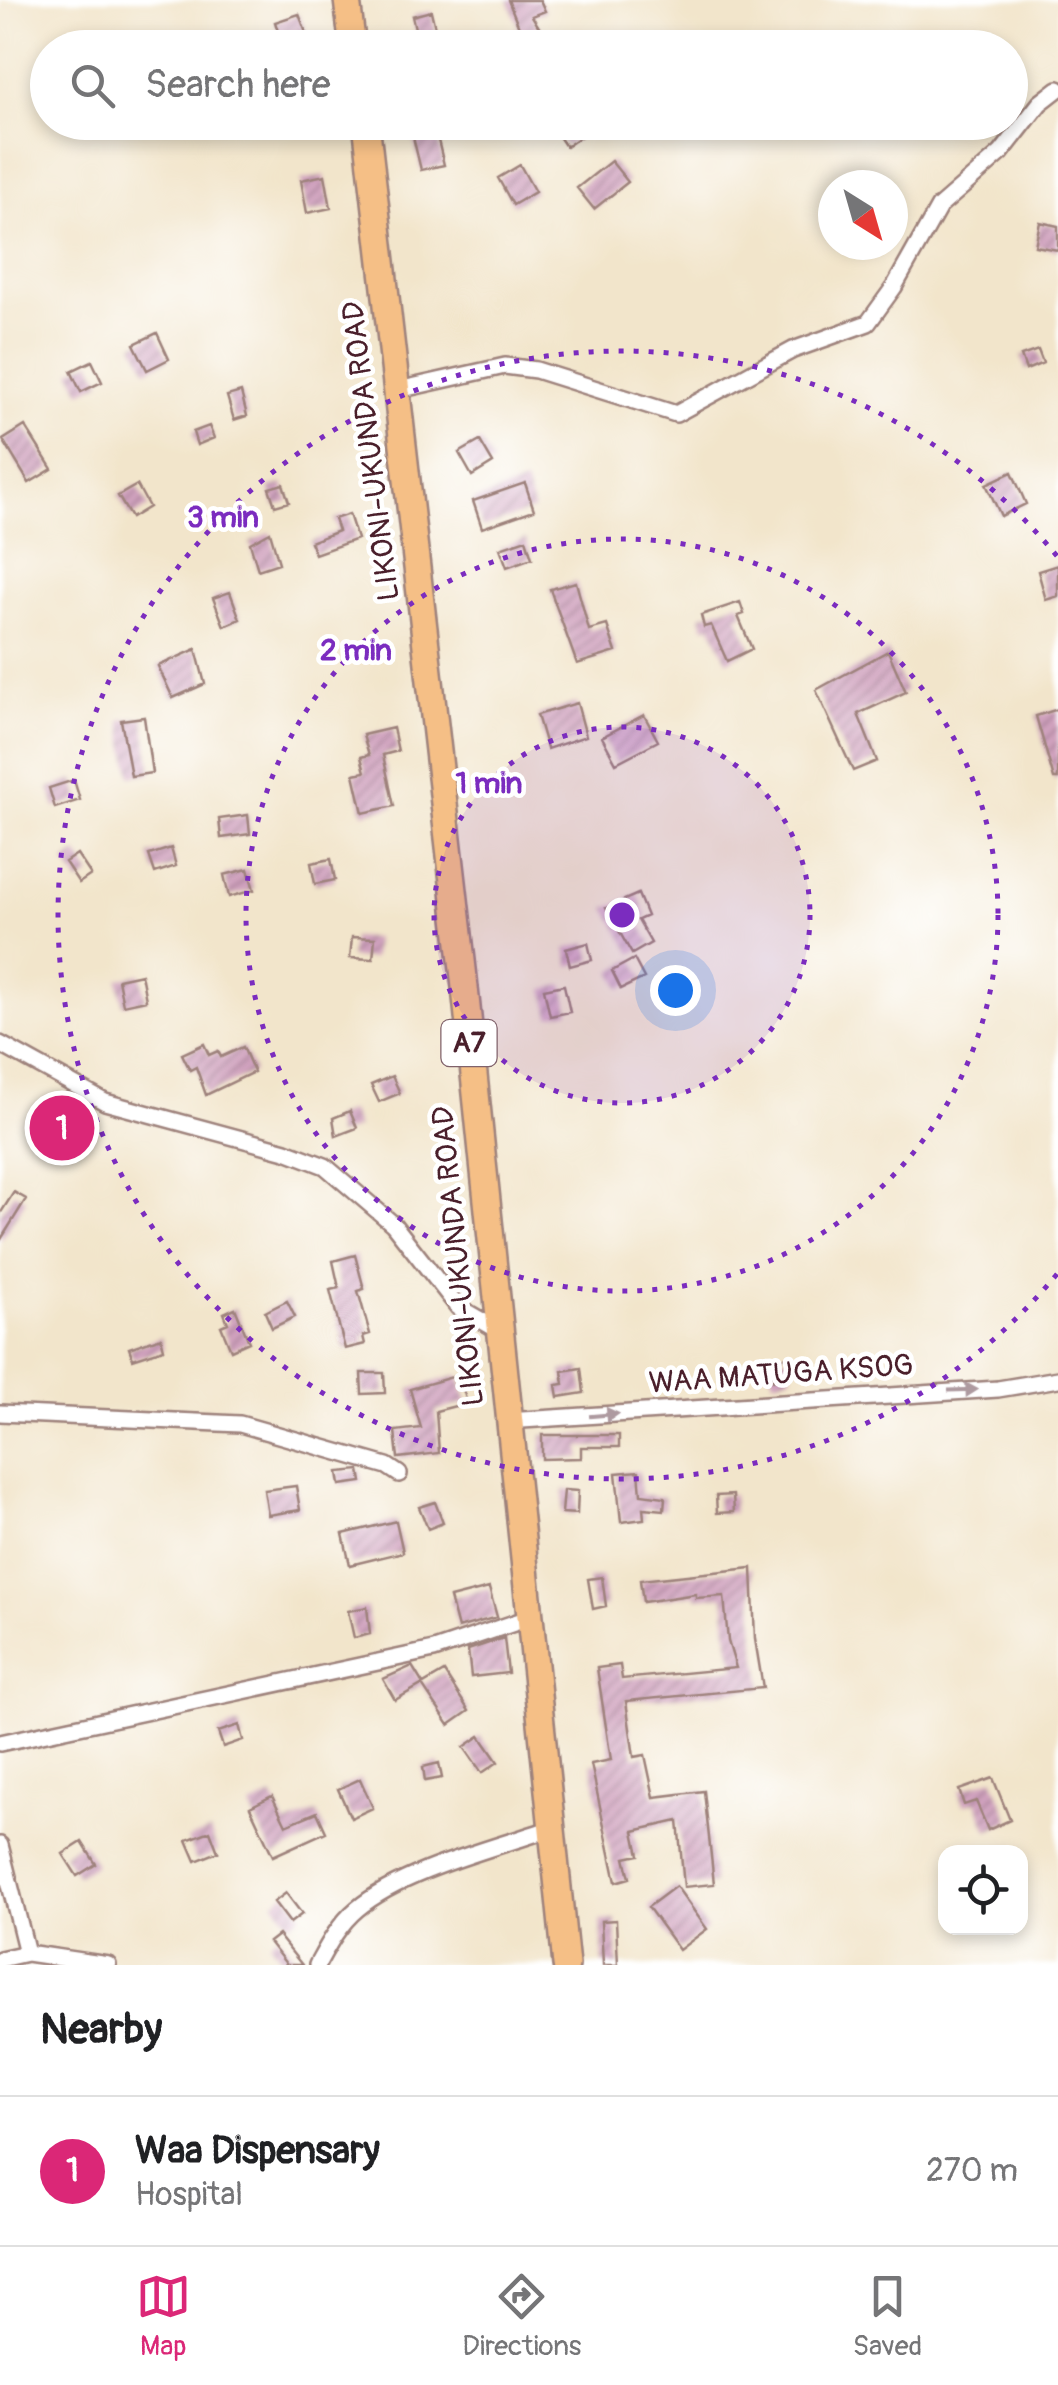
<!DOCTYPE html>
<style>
body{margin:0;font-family:Pangolin,sans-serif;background:#f6f6f6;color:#202124}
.controls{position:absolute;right:30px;bottom:30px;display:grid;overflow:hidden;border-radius:20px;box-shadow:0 5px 15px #0003}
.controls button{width:90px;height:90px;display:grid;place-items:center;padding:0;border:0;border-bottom:2px solid #e0e0e0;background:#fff;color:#202124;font:50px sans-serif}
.compass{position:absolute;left:818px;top:170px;width:90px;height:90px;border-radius:50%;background:#fff;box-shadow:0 5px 15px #0003;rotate:143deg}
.you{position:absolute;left:675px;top:990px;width:35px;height:35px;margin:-25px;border:8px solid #fff;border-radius:50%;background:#1a73e8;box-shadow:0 0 0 15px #1a73e833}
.badge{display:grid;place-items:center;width:65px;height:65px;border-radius:50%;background:#db2777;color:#fff;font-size:32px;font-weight:700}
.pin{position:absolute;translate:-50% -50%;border:5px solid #fff;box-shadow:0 2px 10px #0006}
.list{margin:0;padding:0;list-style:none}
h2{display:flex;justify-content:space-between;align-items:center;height:130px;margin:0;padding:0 40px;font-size:42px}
h2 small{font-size:32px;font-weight:400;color:#757577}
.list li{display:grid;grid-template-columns:65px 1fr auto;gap:30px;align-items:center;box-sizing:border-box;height:150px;padding:0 40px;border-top:2px solid #e0e0e0}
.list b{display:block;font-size:38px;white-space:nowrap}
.list p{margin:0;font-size:32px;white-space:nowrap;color:#757577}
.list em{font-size:32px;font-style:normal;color:#757577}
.icon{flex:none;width:55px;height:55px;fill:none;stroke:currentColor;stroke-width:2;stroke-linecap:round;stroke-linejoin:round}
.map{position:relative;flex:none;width:1058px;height:1965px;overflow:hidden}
.search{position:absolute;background:#fff;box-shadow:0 5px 15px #0003;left:30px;right:30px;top:30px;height:110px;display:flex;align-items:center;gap:25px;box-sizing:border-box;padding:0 35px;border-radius:55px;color:#757577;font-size:38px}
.sheet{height:280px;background:#fff}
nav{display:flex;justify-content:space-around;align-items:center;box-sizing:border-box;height:140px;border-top:2px solid #e0e0e0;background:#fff;font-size:28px;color:#757577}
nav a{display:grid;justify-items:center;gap:5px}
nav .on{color:#db2777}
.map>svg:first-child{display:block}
.building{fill:url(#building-hatch)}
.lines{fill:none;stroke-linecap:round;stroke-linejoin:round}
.minor-casing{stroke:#9e827b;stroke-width:20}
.trunk-casing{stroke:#9e827b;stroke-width:30}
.minor{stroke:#fff;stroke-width:15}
.trunk{stroke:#f5bf86;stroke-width:25}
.oneway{fill:#ae9aa0}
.ring{fill:none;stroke:#7b2cbf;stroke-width:5;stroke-dasharray:5 10}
.labels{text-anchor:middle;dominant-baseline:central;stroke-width:9;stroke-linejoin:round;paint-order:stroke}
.shield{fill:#fff;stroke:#80626b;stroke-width:2.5}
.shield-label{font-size:28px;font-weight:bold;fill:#4a1f2b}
.street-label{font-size:30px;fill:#4a1f2b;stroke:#fff}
.centre{fill:#7b2cbf;stroke:#fff;stroke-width:5}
.ring-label{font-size:30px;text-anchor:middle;font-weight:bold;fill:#7b2cbf;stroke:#fff;stroke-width:9;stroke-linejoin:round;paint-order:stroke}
</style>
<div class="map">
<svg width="1058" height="1965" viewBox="0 0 1058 1965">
<defs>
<pattern id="building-hatch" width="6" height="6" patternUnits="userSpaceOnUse" patternTransform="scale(2.5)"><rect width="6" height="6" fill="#d0a2be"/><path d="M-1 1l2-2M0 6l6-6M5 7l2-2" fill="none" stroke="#ab839b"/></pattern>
</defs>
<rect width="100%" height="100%" fill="#fff"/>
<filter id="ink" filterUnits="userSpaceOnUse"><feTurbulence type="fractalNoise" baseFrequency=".01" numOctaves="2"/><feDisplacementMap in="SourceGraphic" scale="20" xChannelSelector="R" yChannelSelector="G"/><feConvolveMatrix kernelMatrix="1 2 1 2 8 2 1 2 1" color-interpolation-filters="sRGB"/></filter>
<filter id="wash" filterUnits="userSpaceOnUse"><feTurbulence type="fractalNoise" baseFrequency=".0048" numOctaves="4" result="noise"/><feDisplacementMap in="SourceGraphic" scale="40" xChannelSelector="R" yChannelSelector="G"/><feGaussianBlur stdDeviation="2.25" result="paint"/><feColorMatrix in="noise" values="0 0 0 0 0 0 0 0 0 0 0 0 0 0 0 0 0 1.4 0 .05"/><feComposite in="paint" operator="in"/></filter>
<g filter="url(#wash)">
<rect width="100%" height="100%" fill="#f2e5cb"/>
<g id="blocks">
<path class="building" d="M508 0H540L545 11 532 16 545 37 525 48 514 30 519 27Z
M431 11 436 32 417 37 412 16Z
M299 14 308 38 283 47 275 22Z
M564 122H601L566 147 554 129Z
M436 132 444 165 421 170 413 137Z
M611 161 628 182 594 209 577 188Z
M520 165 535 192 513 205 498 178Z
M325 175 331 208 307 213 301 180Z
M1040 222 1058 226V250L1035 246Z
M157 333 169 359 147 370 134 344Z
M1038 350 1043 363 1026 370 1021 356Z
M92 361 102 382 81 392 71 371Z
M241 392 247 416 234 420 227 396Z
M25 426 52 469 29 483 3 440Z
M209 426 214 438 197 445 193 432Z
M480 441 493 463 472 476 459 453Z
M1012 472 1026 504 1001 516 986 484Z
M525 483 534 510 482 528 473 501Z
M283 484 289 502 275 506 269 488Z
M137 485 149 507 131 518 118 496Z
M349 514 357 539 315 554 310 542 338 531 334 519Z
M270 532 279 563 258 570 250 543Z
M526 539 532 558 507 567 500 548Z
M1058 565V596L1046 600 1038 571Z
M576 582 589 630 607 625 616 652 577 664 550 589Z
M230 592 240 619 224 626 213 598Z
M740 602 744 614 738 616 752 649 727 661 711 625 704 627 701 615Z
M196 649 205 684 173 698 158 666Z
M888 651 906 692 858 714 877 761 853 771 816 690Z
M577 703 586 736 547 749 537 715Z
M1058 709V779H1054L1036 716Z
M644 715 658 741 616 763 602 737Z
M144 717 152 773 131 776 121 720Z
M393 728 398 751 383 755 394 806 363 813 354 774 365 772 361 757 369 755 363 735Z
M74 780 80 800 55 808 49 788Z
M248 815 250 834 221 838 219 819Z
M171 848 176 866 155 873 149 855Z
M77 854 91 875 79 883 65 862Z
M331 859 335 880 315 884 311 863Z
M248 869 254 890 229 897 224 875Z
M638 894 647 916 638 920 651 943 632 954 606 908Z
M352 937 375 938 373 959 350 958Z
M588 943 592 960 570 966 566 949Z
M634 959 644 978 621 989 612 971Z
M141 974 146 1000 123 1005 118 979Z
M564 985 570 1012 550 1016 544 989Z
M204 1044 209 1055 218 1051 221 1057 243 1047 254 1072 206 1095 196 1067 190 1070 182 1054Z
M392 1076 400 1093 379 1102 371 1085Z
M350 1111 357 1128 336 1136 333 1118Z
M58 1112 78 1123 62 1151 50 1144 53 1138 45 1133Z
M14 1192 26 1199 0 1241V1214Z
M355 1255 364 1289 358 1291 370 1334 363 1336 365 1344 345 1349 330 1290 339 1288 333 1261Z
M287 1301 295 1317 272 1328 265 1312Z
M235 1308 249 1342 231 1350 221 1326 228 1323 224 1313Z
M161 1337 164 1349 133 1359 129 1348Z
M787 1357 792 1376 773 1381 769 1362Z
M581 1368 584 1393 558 1397 556 1385 564 1384 562 1371Z
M361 1373H384L385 1393 362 1394Z
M459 1375 467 1403 436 1411 439 1453 398 1458 395 1431 421 1428 410 1389Z
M542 1435H619V1447H581V1458L542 1459Z
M360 1470 362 1482 340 1485 338 1472Z
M639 1471 641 1494 665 1497 664 1510 643 1508 644 1519 621 1522 616 1473Z
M296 1486 300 1510 268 1515 264 1490Z
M564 1490 578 1491 577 1514 562 1513Z
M733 1495 734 1512 717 1513 716 1496Z
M435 1502 443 1523 428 1529 419 1507Z
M396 1521 403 1552 350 1565 343 1534Z
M752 1568 755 1639 763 1688 626 1701 634 1757 645 1755 654 1797 704 1791 714 1884 684 1887 678 1821 634 1831 639 1855 625 1858 630 1878 616 1882 591 1764 611 1760 597 1668 620 1665 622 1679 736 1668 728 1641 724 1596 696 1598V1594L643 1602 640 1580Z
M602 1577 606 1606 593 1609 588 1579Z
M489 1588 497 1617 458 1628 450 1598Z
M367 1607 370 1634 354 1638 348 1611Z
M504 1638 508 1673 471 1677 468 1650Z
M412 1666 423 1684 395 1700 383 1679Z
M444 1672 469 1711 449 1725 422 1685Z
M239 1725 243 1740 223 1747 218 1732Z
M480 1736 498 1762 482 1773 464 1747Z
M439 1763 442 1778 425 1781 423 1767Z
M993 1778 1010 1820 988 1830 976 1801 964 1805 959 1790Z
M360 1779 373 1808 351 1818 338 1789Z
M272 1796 286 1825 317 1812 326 1832 273 1856 250 1807Z
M210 1831 218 1852 196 1861 187 1840Z
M82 1842 96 1864 77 1876 63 1854Z
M676 1886 707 1929 679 1950 648 1907Z
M286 1893 302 1914 290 1923 274 1902Z
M616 1920 618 1965H603L601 1921Z
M278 1935 302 1965H287L269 1942Z"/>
</g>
</g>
<g filter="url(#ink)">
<use href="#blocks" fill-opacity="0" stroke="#9e827b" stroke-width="2.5"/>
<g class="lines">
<g class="minor-casing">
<path id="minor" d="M398 390 505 366 536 370 676 414 793 350 868 323 894 287 939 207 1001 153 1040 103 1058 89
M0 1044 105 1102 286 1151 325 1166 393 1224 458 1307 498 1330
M0 1413 240 1424 387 1466 399 1474
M507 1421 998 1389 1058 1379
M0 1743 434 1650 529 1618
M0 1845 27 1953 108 1965
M0 1959 27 1953
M317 1965C328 1945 339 1924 357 1909 404 1870 492 1849 549 1829"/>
</g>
<g class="trunk-casing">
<path id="trunk" d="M347 0 353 48
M366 122 464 978 566 1965"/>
</g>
<use href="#minor" class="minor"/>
<use href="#trunk" class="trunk"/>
</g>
<defs><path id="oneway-solid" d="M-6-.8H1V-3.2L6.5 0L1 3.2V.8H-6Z" transform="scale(2.5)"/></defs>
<g class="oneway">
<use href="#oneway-solid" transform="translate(963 1390) rotate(-2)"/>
<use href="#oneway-solid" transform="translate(604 1415) rotate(-5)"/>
</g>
</g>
<circle cx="622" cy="915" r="188" fill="#7b2cbf" fill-opacity=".12"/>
<g class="ring">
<circle cx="622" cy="915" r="188"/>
<circle cx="622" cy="915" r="376"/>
<path d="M1057 1274A564 564 0 1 1 1057 556"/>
</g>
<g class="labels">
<rect class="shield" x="441.5" y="1020" width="55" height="46" rx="8"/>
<g class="shield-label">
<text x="469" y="1043">A7</text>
</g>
<g class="street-label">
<text transform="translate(371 451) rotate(-97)">LIKONI-UKUNDA ROAD</text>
<text transform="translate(458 1256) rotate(-96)">LIKONI-UKUNDA ROAD</text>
<text transform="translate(781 1374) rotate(-4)">WAA MATUGA KSOG</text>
</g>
</g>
<circle cx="622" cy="915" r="15" class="centre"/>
<g class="ring-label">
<text x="223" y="527">3 min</text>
<text x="356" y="660">2 min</text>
<text x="489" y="793">1 min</text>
</g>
</svg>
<div class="controls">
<button><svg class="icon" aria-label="locate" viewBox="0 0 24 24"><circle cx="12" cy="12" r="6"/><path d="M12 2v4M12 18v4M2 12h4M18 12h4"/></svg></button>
</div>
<svg class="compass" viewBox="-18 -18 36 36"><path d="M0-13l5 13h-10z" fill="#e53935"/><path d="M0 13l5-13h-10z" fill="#757577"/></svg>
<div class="you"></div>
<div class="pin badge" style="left:62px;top:1128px">1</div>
<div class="search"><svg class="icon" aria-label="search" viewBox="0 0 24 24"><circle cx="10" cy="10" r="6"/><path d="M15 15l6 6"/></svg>Search here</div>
</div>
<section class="sheet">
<h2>Nearby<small></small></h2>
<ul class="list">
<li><span class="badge">1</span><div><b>Waa Dispensary</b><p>Hospital</p></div><em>270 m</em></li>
</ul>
</section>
<nav>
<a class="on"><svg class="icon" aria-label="map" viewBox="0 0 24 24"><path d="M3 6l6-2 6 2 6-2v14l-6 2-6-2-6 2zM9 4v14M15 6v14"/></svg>Map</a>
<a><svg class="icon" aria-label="directions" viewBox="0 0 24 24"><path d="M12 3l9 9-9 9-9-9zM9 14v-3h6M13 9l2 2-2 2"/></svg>Directions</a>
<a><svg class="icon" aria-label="saved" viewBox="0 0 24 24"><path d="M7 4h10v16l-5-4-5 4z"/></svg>Saved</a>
</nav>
